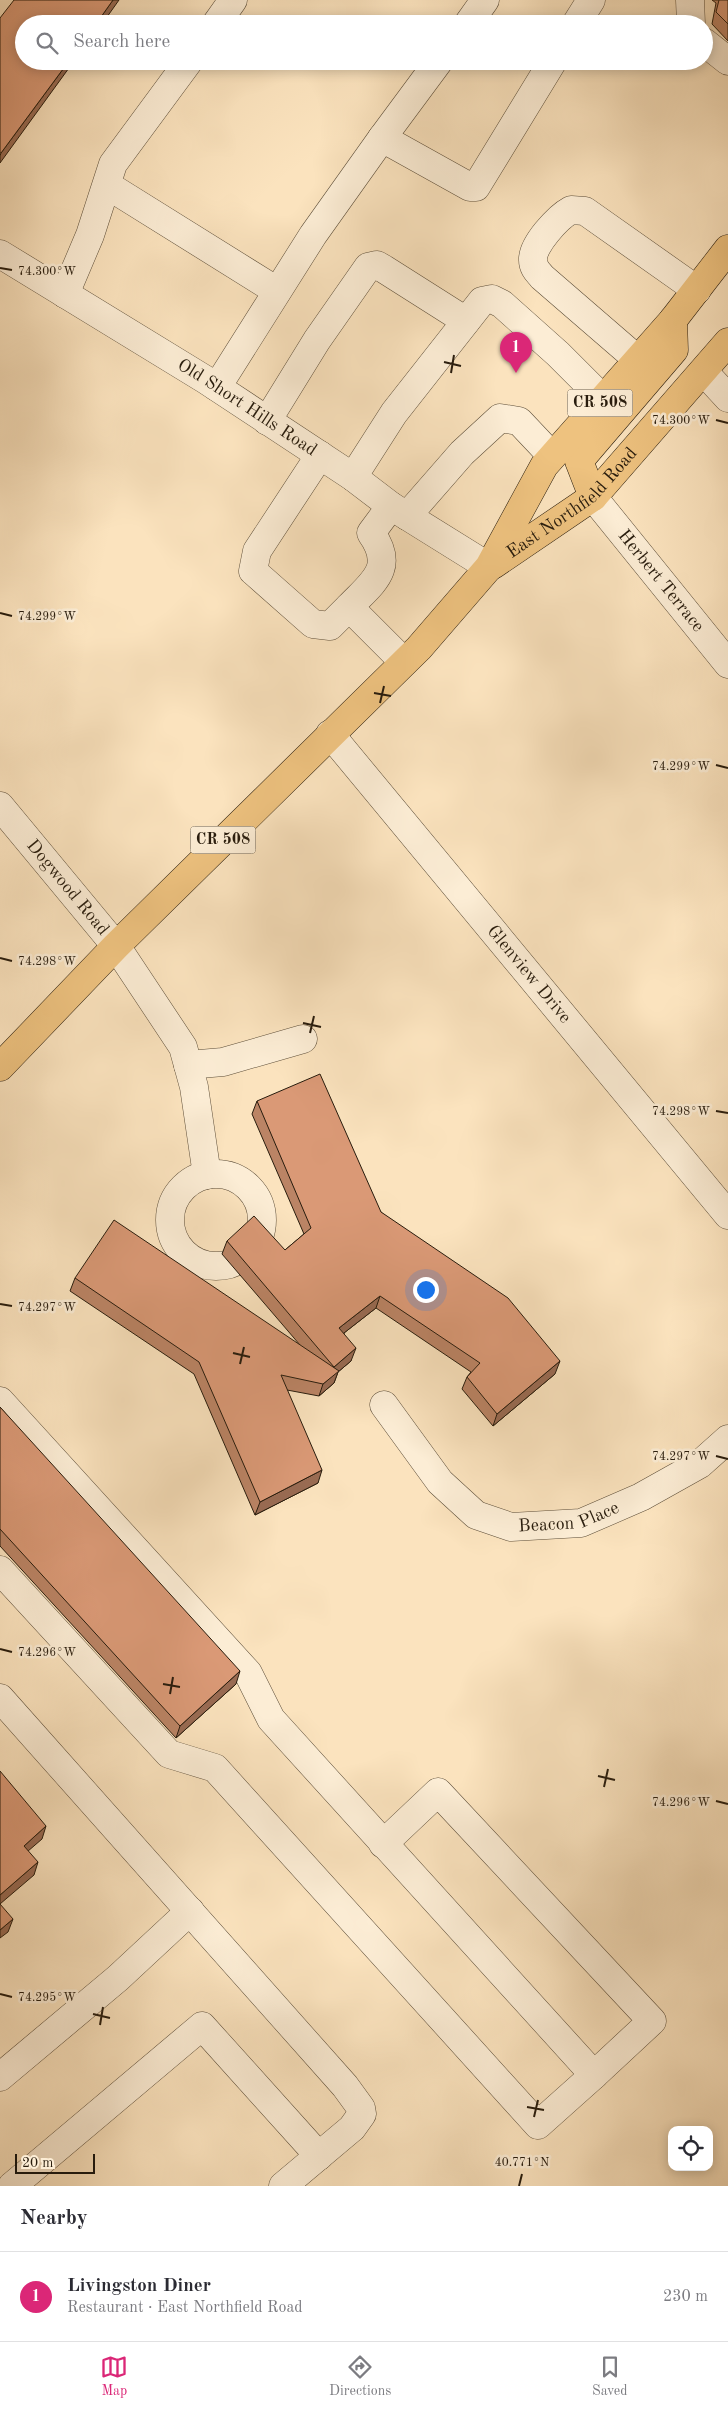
<!DOCTYPE html>
<meta charset="utf-8">
<style>
body{margin:0;font-family:"Old Standard TT",serif;background:#f2f2f3;color:#2b2b33}
.controls{position:absolute;right:15px;bottom:15px;display:grid;overflow:hidden;border-radius:10px;box-shadow:0 2px 12px #0003}
.controls button{width:45px;height:45px;display:grid;place-items:center;padding:0;border:0;border-bottom:1px solid #e1e1e2;background:#fff;color:#2b2b33;font:25px sans-serif}
.scale{position:absolute;left:15px;bottom:12px;width:80px;box-sizing:border-box;padding-left:5px;border:2px solid #281c0d;border-top:0;font-size:14px;line-height:18px;white-space:nowrap;color:#281c0d;-webkit-text-stroke:4px #fcedd5;paint-order:stroke}
.you{position:absolute;left:425px;top:1289px;width:18px;height:18px;margin:-12px;border:4px solid #fff;border-radius:50%;background:#1a73e8;box-shadow:0 0 0 8px #1a73e833}
.badge{display:grid;place-items:center;width:32px;height:32px;border-radius:50%;background:#db2777;color:#fff;font-size:16px;font-weight:700}
.pin{position:absolute;translate:-50% -41px;filter:drop-shadow(0 1px 2px #0008)}
.pin::after{content:'';position:absolute;top:26px;width:18px;height:15px;background:inherit;clip-path:polygon(0 0,100% 0,50% 100%)}
.list{margin:0;padding:0;list-style:none}
h2{display:flex;justify-content:space-between;align-items:center;height:65px;margin:0;padding:0 20px;font-size:21px}
h2 small{font-size:16px;font-weight:400;color:#7c7c81}
.list li{display:grid;grid-template-columns:32px 1fr auto;gap:15px;align-items:center;box-sizing:border-box;height:90px;padding:0 20px;border-top:1px solid #e1e1e2}
.list b{display:block;font-size:19px;white-space:nowrap}
.list p{margin:0;font-size:16px;white-space:nowrap;color:#7c7c81}
.list em{font-size:16px;font-style:normal;color:#7c7c81}
.icon{flex:none;width:28px;height:28px;fill:none;stroke:currentColor;stroke-width:2;stroke-linecap:round;stroke-linejoin:round}
.map{position:relative;flex:none;width:728px;height:2186px;overflow:hidden}
.search{position:absolute;background:#fff;box-shadow:0 2px 12px #0003;left:15px;right:15px;top:15px;height:55px;display:flex;align-items:center;gap:12px;box-sizing:border-box;padding:0 18px;border-radius:28px;color:#7c7c81;font-size:19px}
.sheet{height:155px;background:#fff}
nav{display:flex;justify-content:space-around;align-items:center;box-sizing:border-box;height:70px;border-top:1px solid #e1e1e2;background:#fff;font-size:14px;color:#7c7c81}
nav a{display:grid;justify-items:center;gap:2px}
nav .on{color:#db2777}
.map>svg:first-child{display:block}
.lines{fill:none;stroke-linecap:round;stroke-linejoin:round}
.minor-casing{stroke:#5d4e39;stroke-width:29}
.major-casing{stroke:#281c0d;stroke-width:29}
.minor{stroke:#fcedd5;stroke-width:28}
.major{stroke:#eec27f;stroke-width:28}
.wall{fill:#bb8465;stroke:#281c0d}
.shaded-wall{fill:#996b53;stroke:#281c0d}
.building{fill:#da9976;stroke:#281c0d}
.ticks{fill:none;stroke:#281c0d;stroke-width:2}
.labels{text-anchor:middle;dominant-baseline:central;stroke-width:5;stroke-linejoin:round;paint-order:stroke}
.shield{fill:#fcedd5;stroke:#685b49;stroke-width:1}
.shield-label{font-size:16px;font-weight:bold;fill:#281c0d}
.street-label{font-size:18px;fill:#281c0d;stroke:#fcedd5}
.ticks-label{font-size:12px;text-anchor:middle;fill:#281c0d;stroke:#fcedd5;stroke-width:5;stroke-linejoin:round;paint-order:stroke}
</style>
<div class="map">
<svg width="728" height="2186" viewBox="0 0 728 2186">
<rect width="100%" height="100%" fill="#fbe3be"/>
<filter id="stains"><feTurbulence type="fractalNoise" baseFrequency=".004" numOctaves="4"/><feColorMatrix values="0 0 0 0 .2 0 0 0 0 .09 0 0 0 0 .02 0 0 0 .5 -.17"/></filter>
<radialGradient id="worn" r=".72"><stop offset=".6" stop-color="#630" stop-opacity="0"/><stop offset="1" stop-color="#630" stop-opacity=".3"/></radialGradient>
<g class="lines">
<g class="minor-casing">
<g id="minor">
<path d="M690 0 691 24"/>
<path d="M216 24 233 0"/>
<path d="M468 24 485 0"/>
<path d="M576 24 591 0"/>
<path d="M704 42 728 61"/>
<path d="M382 138 439 61"/>
<path d="M107 185 277 291"/>
<path id="s1" d="M0 254 206 380 353 477 391 506 489 567"/>
<path d="M65 294 90 235 113 164 189 61"/>
<path d="M638 360 542 277C538 272 533 268 533 260 532 245 558 217 571 210L585 211 697 290"/>
<path d="M704 372 728 398"/>
<path d="M217 387 313 235 382 138 470 187H476L553 61"/>
<path d="M267 421 317 340 368 267 377 265 384 269 466 321"/>
<path d="M320 455 257 551 253 571 313 624 330 626 349 607"/>
<path d="M353 477 394 413 482 301 492 299 502 304 558 354 603 399"/>
<path id="s2" d="M593 497 728 664"/>
<path d="M391 506 371 533C396 568 373 582 349 607L404 662"/>
<path d="M407 516 462 453 500 418 519 421 552 456"/>
<path id="s3" d="M330 734 728 1215"/>
<path id="s4" d="M0 806 116 946 183 1047 194 1087 207 1175"/>
<path d="M188 1065 223 1062 303 1039"/>
<circle cx="216" cy="1220" r="46"/>
<path d="M0 1401 248 1673 271 1719 594 2075 538 2125 215 1768 169 1754 0 1570"/>
<path id="s5" d="M384 1405 440 1482 476 1515 511 1527 581 1523 641 1497 700 1464 728 1439"/>
<path d="M0 1698 345 2086 361 2108 362 2114 352 2128 283 2186"/>
<path d="M383 1844 438 1792 652 2021 594 2075"/>
<path d="M0 2077 118 1978 190 1911"/>
<path d="M12 2186 202 2026 319 2156"/>
</g>
</g>
<g class="major-casing">
<g id="major">
<path d="M593 497 579 461 674 350 673 320"/>
<path id="s6" d="M493 565 593 497 728 342"/>
<path d="M0 1067 116 946 419 648 489 567 544 466 673 320 728 249"/>
</g>
</g>
<use href="#minor" class="minor"/>
<use href="#major" class="major"/>
</g>
<path class="wall" d="M712 0H728V41L712 24 716 3Z
M257 1101 381 1212 555 1374 493 1426 462 1389 467 1377 471 1372 376 1308 344 1333 351 1361 338 1372 334 1383 319 1396 287 1390 318 1483 255 1515 194 1374 70 1291 75 1278 300 1345 222 1254 227 1241 285 1250 304 1234 252 1114Z
M0 1407 236 1684 176 1738 0 1546Z"/>
<path class="shaded-wall" d="M113 0H119L102 24H96Z
M69 61H74L0 163V156L1 153Z
M380 1296 376 1308 335 1340 339 1328Z
M356 1348 351 1361 338 1372 334 1383 319 1396 323 1384 330 1378 334 1367Z
M560 1361 555 1374 493 1426 497 1414Z
M322 1470 318 1483 255 1515 260 1502Z
M240 1671 236 1684 176 1738 180 1726Z
M46 1826 42 1839 20 1858 24 1846Z
M38 1862 34 1875 0 1904V1895Z
M13 1919 8 1932 0 1938V1930Z"/>
<path class="building" d="M14 0H113L96 24H24V61H69L1 153H0V18Z
M719 0H728V24L716 12Z
M320 1074 381 1212 508 1298 560 1361 497 1414 467 1377 480 1363 380 1296 339 1328 356 1348 334 1367 227 1241 254 1216 285 1250 311 1228 257 1101Z
M114 1220 339 1371 323 1384 281 1375 322 1470 260 1502 199 1362 75 1278Z
M0 1407 240 1671 180 1726 0 1529Z
M0 1771 46 1826 24 1846 38 1862 0 1895Z
M0 1904 13 1919 0 1930Z"/>
<path class="ticks" d="M0 268 12 270M444 362 461 366M451 373 454 355M716 420 728 423M0 613 12 616M374 693 391 696M380 703 384 686M716 765 728 768M0 958 12 961M303 1023 321 1027M310 1033 314 1016M716 1111 728 1113M0 1304 12 1306M233 1353 250 1357M240 1364 244 1347M716 1456 728 1459M0 1649 12 1652M163 1684 180 1687M170 1694 173 1677M598 1776 615 1780M604 1787 608 1769M716 1801 728 1804M0 1994 12 1997M93 2014 110 2018M100 2025 103 2007M527 2107 544 2110M534 2117 538 2100M519 2186 522 2174"/>
<g class="labels">
<g class="shield">
<rect x="567.5" y="389.5" width="65" height="27" rx="4"/>
<rect x="190.5" y="826.5" width="65" height="27" rx="4"/>
</g>
<g class="shield-label">
<text x="600" y="403">CR 508</text>
<text x="223" y="840">CR 508</text>
</g>
<g class="street-label">
<text stroke="none"><textPath href="#s1" startOffset="291">Old Short Hills Road</textPath></text>
<text stroke="none"><textPath href="#s6" startOffset="101">East Northfield Road</textPath></text>
<text stroke="none"><textPath href="#s2" startOffset="108">Herbert Terrace</textPath></text>
<text stroke="none"><textPath href="#s4" startOffset="106">Dogwood Road</textPath></text>
<text stroke="none"><textPath href="#s3" startOffset="312">Glenview Drive</textPath></text>
<text stroke="none"><textPath href="#s5" startOffset="240">Beacon Place</textPath></text>
</g>
</g>
<g class="ticks-label">
<text x="47" y="275">74.300°W</text>
<text x="681" y="424">74.300°W</text>
<text x="47" y="620">74.299°W</text>
<text x="681" y="770">74.299°W</text>
<text x="47" y="965">74.298°W</text>
<text x="681" y="1115">74.298°W</text>
<text x="47" y="1311">74.297°W</text>
<text x="681" y="1460">74.297°W</text>
<text x="47" y="1656">74.296°W</text>
<text x="681" y="1806">74.296°W</text>
<text x="47" y="2001">74.295°W</text>
<text x="522" y="2166">40.771°N</text>
</g>
<rect width="100%" height="100%" filter="url(#stains)"/>
<rect width="100%" height="100%" fill="url(#worn)"/>
</svg>
<div class="controls">
<button><svg class="icon" aria-label="locate" viewBox="0 0 24 24"><circle cx="12" cy="12" r="6"/><path d="M12 2v4M12 18v4M2 12h4M18 12h4"/></svg></button>
</div>
<div class="scale">20 m</div>
<div class="you"></div>
<div class="pin badge" style="left:516px;top:373px">1</div>
<div class="search"><svg class="icon" aria-label="search" viewBox="0 0 24 24"><circle cx="10" cy="10" r="6"/><path d="M15 15l6 6"/></svg>Search here</div>
</div>
<section class="sheet">
<h2>Nearby<small></small></h2>
<ul class="list">
<li><span class="badge">1</span><div><b>Livingston Diner</b><p>Restaurant · East Northfield Road</p></div><em>230 m</em></li>
</ul>
</section>
<nav>
<a class="on"><svg class="icon" aria-label="map" viewBox="0 0 24 24"><path d="M3 6l6-2 6 2 6-2v14l-6 2-6-2-6 2zM9 4v14M15 6v14"/></svg>Map</a>
<a><svg class="icon" aria-label="directions" viewBox="0 0 24 24"><path d="M12 3l9 9-9 9-9-9zM9 14v-3h6M13 9l2 2-2 2"/></svg>Directions</a>
<a><svg class="icon" aria-label="saved" viewBox="0 0 24 24"><path d="M7 4h10v16l-5-4-5 4z"/></svg>Saved</a>
</nav>
